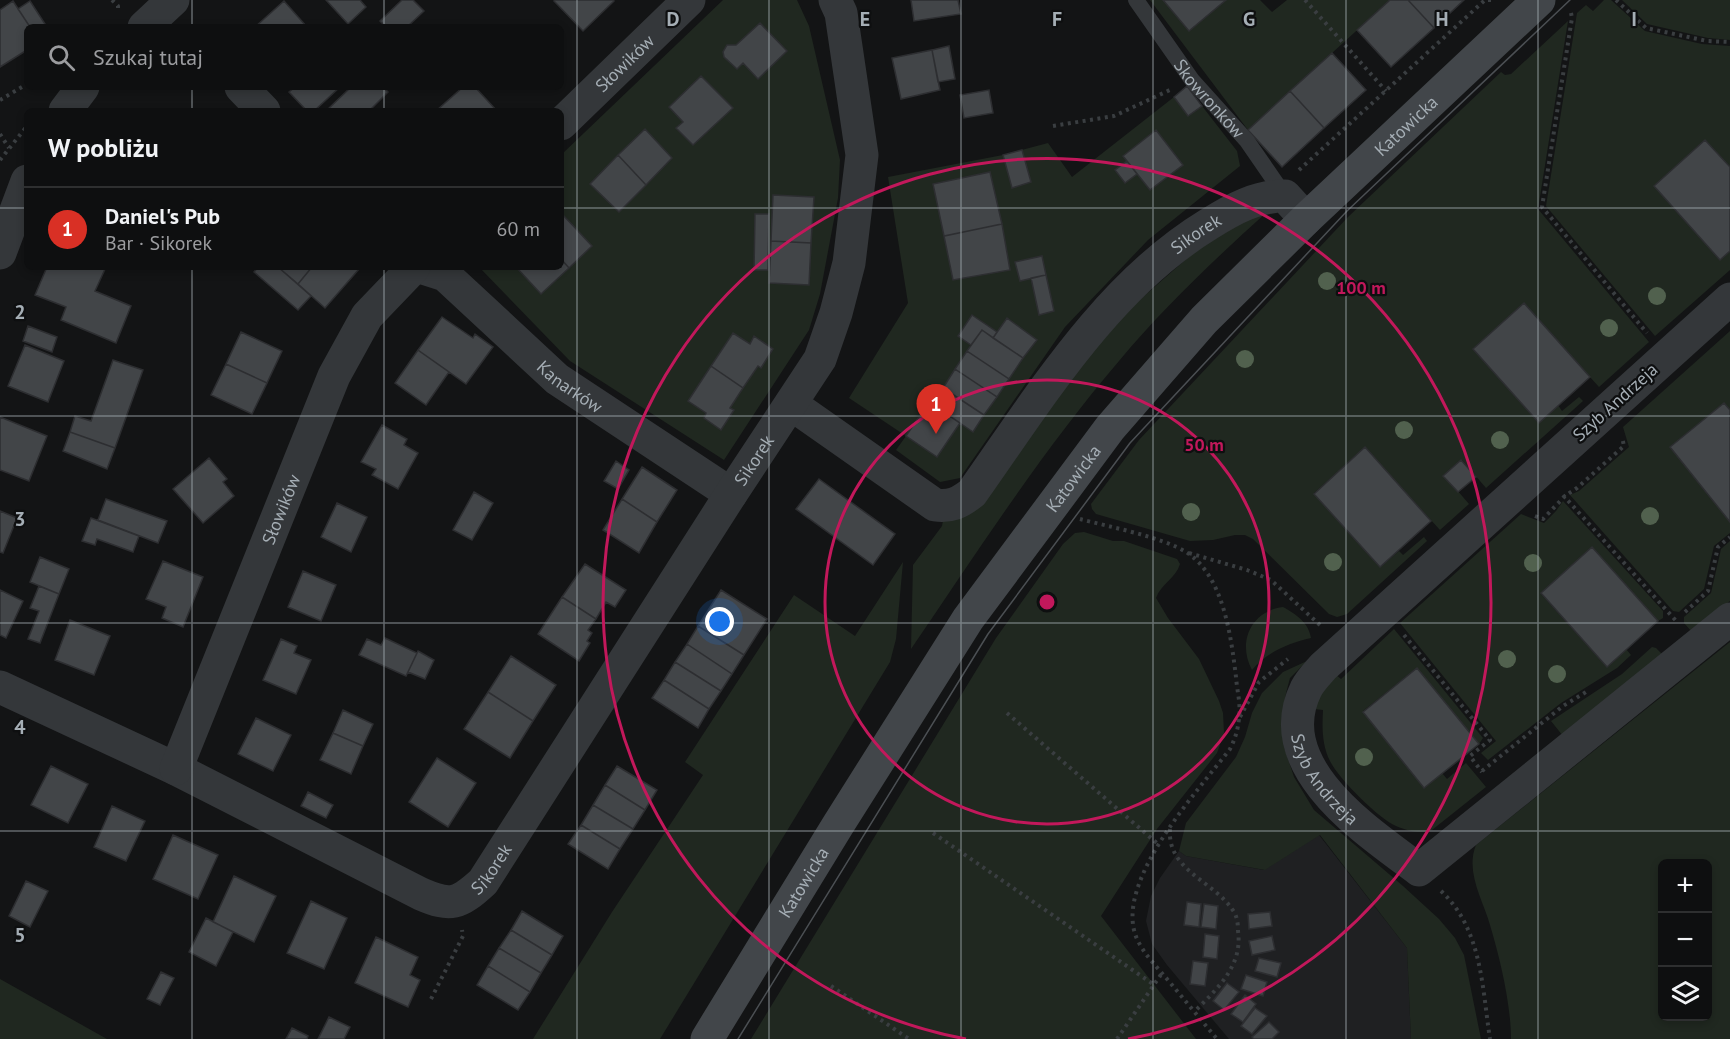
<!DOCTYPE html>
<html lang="pl">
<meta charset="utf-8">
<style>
body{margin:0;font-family:"PT Sans",sans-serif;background:#1c1d1e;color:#f1f3f6}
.controls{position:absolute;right:18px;bottom:18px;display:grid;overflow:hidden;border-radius:9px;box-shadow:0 3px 9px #0003}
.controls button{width:54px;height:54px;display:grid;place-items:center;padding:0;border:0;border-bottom:2px solid #2e2f30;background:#0e0f10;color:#f1f3f6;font:30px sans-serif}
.you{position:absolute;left:720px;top:622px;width:21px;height:21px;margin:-15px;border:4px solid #fff;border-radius:50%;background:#1a73e8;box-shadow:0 0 0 9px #1a73e833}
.badge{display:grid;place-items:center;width:39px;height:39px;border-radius:50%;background:#d93025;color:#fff;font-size:20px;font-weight:700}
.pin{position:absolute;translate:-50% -50px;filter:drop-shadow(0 2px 3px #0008)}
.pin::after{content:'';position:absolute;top:32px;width:21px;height:18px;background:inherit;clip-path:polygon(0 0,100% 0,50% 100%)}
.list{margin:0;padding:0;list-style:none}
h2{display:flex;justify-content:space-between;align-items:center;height:78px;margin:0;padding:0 24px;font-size:26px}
h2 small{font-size:20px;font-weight:400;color:#9b9c9f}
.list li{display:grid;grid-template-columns:39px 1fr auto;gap:18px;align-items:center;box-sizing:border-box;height:84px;padding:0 24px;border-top:2px solid #2e2f30}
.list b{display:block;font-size:22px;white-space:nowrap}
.list p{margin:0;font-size:20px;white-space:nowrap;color:#9b9c9f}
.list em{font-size:20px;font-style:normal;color:#9b9c9f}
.icon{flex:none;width:33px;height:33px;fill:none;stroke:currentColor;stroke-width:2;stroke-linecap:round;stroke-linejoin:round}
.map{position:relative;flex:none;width:1730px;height:1039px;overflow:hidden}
.search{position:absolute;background:#0e0f10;box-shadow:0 3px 9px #0003;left:24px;top:24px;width:540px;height:66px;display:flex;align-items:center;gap:15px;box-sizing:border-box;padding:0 21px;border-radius:9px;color:#9b9c9f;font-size:22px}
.panel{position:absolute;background:#0e0f10;box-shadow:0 3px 9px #0003;left:24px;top:108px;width:540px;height:162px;border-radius:9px}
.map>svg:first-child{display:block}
.built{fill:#1f2022}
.green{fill:#202820;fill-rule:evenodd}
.building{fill:#424548;stroke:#2d2e31;stroke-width:1.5}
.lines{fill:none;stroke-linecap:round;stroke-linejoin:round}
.path{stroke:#3a3e41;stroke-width:4;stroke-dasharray:3 4.5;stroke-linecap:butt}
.lane{stroke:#34373a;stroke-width:16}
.street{stroke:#34373a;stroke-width:33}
.secondary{stroke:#42464a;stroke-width:33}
.tram{stroke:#4b4f53;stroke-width:1.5}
.tree{fill:#51614e}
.grid{fill:none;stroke:#a5aeb5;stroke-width:1.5;stroke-opacity:0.55}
.ring{fill:none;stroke:#c2185b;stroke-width:3}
.labels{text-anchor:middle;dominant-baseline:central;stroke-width:4.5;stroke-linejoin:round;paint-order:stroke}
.street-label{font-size:18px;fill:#a5aeb5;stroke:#0e0f10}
.grid-label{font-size:20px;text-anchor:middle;font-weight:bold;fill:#a5aeb5;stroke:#0e0f10;stroke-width:4.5;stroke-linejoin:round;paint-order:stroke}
.centre{fill:#c2185b;stroke:#0e0f10;stroke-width:3}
.ring-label{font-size:18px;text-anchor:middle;font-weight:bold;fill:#c2185b;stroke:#0e0f10;stroke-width:4.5;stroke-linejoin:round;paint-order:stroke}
</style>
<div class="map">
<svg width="1730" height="1039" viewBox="0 0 1730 1039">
<rect width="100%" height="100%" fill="#131415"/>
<path class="built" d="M1319 835 1407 948 1411 1039H1229L1167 965 1152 944 1146 921 1151 896 1160 878 1179 851 1186 856 1264 870Z"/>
<path class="green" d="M723 0H797L809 26 840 160 838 198 820 294 809 330 724 460 570 361 479 267H561V155Z
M1150 0H1260L1272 12 1287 0H1390L1248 130Z
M1604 0H1611L1645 31 1702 44 1730 46V167L1705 140 1655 186 1730 251V270L1655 336 1546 206 1577 13 1586 5 1593 11Z
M1622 0H1730V40L1708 38 1647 24Z
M1568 21 1538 209 1649 342 1599 387 1524 304 1473 349 1538 422 1558 405 1562 411 1579 397 1583 401 1486 488 1462 460 1444 475 1469 504 1440 530 1365 448 1314 493 1380 567 1399 551 1403 555 1424 537 1427 541 1347 614 1337 617 1329 614 1253 539 1245 535H1235L1213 540 1190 541 1096 514 1092 509 1091 504 1139 440 1348 217 1501 72 1505 75 1511 74Z
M1174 97 1188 116 1202 106 1237 151 1240 166 1148 240 1065 327 960 478 940 482 896 450 906 436 849 398 908 303 888 177 1003 155 1048 143 1072 177Z
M1267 212C1215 259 1164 307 1119 361 1042 451 978 551 911 649L913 565 942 526 944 516 1118 319 1225 225Z
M1730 331V410L1724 403 1670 447 1730 522V533L1714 546 1704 589 1679 612 1673 611 1570 495 1579 491 1629 447 1623 427Z
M1563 501 1663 611V618L1658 621 1592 547 1541 594 1607 667 1626 649 1631 655 1617 668 1561 703 1488 760 1481 753 1496 741 1400 623 1521 514 1544 523 1556 511Z
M1084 532 1113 541H1124L1177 559 1180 564C1176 578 1161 584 1156 598L1168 618 1199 659 1219 701 1223 713 1224 733 1217 753 1157 829 1101 916 1196 1039H751L996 638 1063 544 1075 533Z
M1730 541V601L1692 632 1684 623V617L1711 593 1721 549Z
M903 562 896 639 890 662 660 1039H533L612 912 703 775 685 762 794 595 855 636Z
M1283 607C1296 614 1309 623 1311 638 1289 643 1267 652 1252 670 1237 642 1251 611 1283 607Z
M1394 629 1483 738 1479 744 1417 668 1363 711 1424 787 1442 773 1447 779 1466 763 1486 787 1432 830C1421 834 1407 831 1396 826 1379 819 1338 778 1330 761 1322 745 1322 728 1323 710L1314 709 1317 698 1335 674 1341 679Z
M1730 642V1039H1511C1511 1005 1500 958 1490 925 1483 900 1465 872 1476 845ZM1662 864H1708V1016H1662Z
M1652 647 1656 648 1663 655 1563 736 1551 721 1622 674Z
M1307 661 1290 678 1286 693 1282 731 1284 747 1294 777 1314 810 1403 886 1439 919 1455 938 1464 955 1481 1039H1411L1407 948 1320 835 1265 870 1186 856 1179 851 1186 823 1236 757 1245 737 1252 713 1262 693 1283 672Z
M0 979 107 1039H0Z"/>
<path class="building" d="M326 0H360L366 7 348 24Z
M402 0H413L424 11 407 27H386L380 21Z
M555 0H613L614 1 583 31 554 1Z
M911 0H958L961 14 914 21Z
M1163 0H1226L1189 31Z
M1390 0H1408L1434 28 1391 67 1357 30Z
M1408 0H1464L1434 28Z
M13 1 30 27H27V50L0 67V10Z
M30 1 47 27H30L18 9Z
M284 1 307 27H255Z
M760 23 787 51 758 79 743 63 737 69 724 57 723 52 727 45H736Z
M949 46 955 79 938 82 932 50Z
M932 50 940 90 901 99 892 58Z
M1332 53 1366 90 1324 128 1290 91Z
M701 76 733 108 693 145 676 128 683 122 669 107Z
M1187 86 1202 106 1188 116 1174 97Z
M295 87H340L314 111H307L289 92Z
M351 87H383L388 92 369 111H326Z
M463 87H475L497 111H436Z
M989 90 993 113 964 118 960 95Z
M1290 91 1324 128 1282 167 1248 130Z
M645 129 672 158 646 185 618 155Z
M1156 130 1183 165 1150 190 1123 156Z
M1705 140 1730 167V251L1720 260 1654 186Z
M1022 150 1031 182 1012 188 1003 155Z
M618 155 646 185 619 212 590 184Z
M1127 161 1137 174 1125 183 1115 170Z
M990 172 1002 224 944 236 933 184Z
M773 195 814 197 811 243 771 241Z
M755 214H769L768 270H754Z
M563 215 592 246 569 268 561 259V217Z
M1002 224 1010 270 953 280 944 236Z
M771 241 811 243 809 285 769 283Z
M1042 256 1046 275 1020 281 1015 262Z
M561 259 569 268 541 294 516 267H561Z
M47 267H106L95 291 131 306 116 343 61 320 66 307 35 295Z
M258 267H278L311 296 298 310 254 272Z
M278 267H312L298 284Z
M312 267H358L360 268 325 308 298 284Z
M1046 275 1054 311 1039 315 1031 278Z
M1524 303 1590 377 1539 423 1473 349Z
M972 315 997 332 993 338 982 330 971 345 958 336Z
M442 317 473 338 475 334 493 347 466 384 418 350Z
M1007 318 1037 340 1023 358 993 338Z
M28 326 57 337 52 352 23 341Z
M982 330 1023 358 1009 379 967 351Z
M241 332 282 351 267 383 226 364Z
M733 333 750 344 754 336 773 349 761 368 758 366 743 388 711 366Z
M25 345 64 361 48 402 8 386Z
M418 350 449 372 426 405 395 383Z
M967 351 1009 379 997 397 955 369Z
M113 360 143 370 115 448 70 432 75 416 91 421Z
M226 364 267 383 252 414 211 395Z
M711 366 743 388 730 408 734 410 721 430 704 418 706 413 688 401Z
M955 369 997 397 984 415 943 388Z
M943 388 984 415 973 432 932 404Z
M929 402 960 423 937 457 906 436Z
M1724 403 1730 410V522L1670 447Z
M0 417 47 436 29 481 0 470Z
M382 425 407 439 404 445 418 453 398 489 372 475 376 469 361 462Z
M70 432 115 448 107 469 63 451Z
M1365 447 1431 521 1380 567 1314 494Z
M209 458 227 479 223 482 234 496 203 523 173 489Z
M1461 460 1476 477 1458 492 1443 476Z
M616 461 629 470 618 489 604 481Z
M642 467 677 490 657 522 622 499Z
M819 479 895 534 873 565 796 509Z
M474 492 493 503 472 540 453 530Z
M106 499 167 521 158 543 98 520Z
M622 499 657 522 639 553 603 530Z
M337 503 367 517 351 552 321 537Z
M0 511 17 518 3 553 0 552Z
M91 518 139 536 133 552 97 539 95 545 82 541Z
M1592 547 1658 621 1607 667 1541 593Z
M40 557 69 569 59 594 30 582Z
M163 561 203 577 183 627 162 618 166 607 146 599Z
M585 564 626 590 615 607 606 602 596 619 562 597Z
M303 571 336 585 321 621 288 607Z
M39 586 59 594 40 643 28 639 39 611 30 608Z
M0 590 23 601 6 638 0 635Z
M721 590 767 619 744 655 698 626Z
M562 597 596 619 588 630 592 633 587 641 590 643 579 661 538 634Z
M70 620 110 636 94 675 55 660Z
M698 626 744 655 732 674 687 644Z
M385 638 417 653 406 676 359 655 367 639 381 645Z
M281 639 297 646 294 653 311 660 296 694 263 680Z
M687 644 732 674 721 691 675 662Z
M418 651 434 660 425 679 408 672Z
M511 656 556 685 533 721 488 692Z
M675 662 721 691 709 709 664 680Z
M1417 668 1479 744 1424 788 1363 712Z
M664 680 709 709 698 728 652 698Z
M488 692 533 721 510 758 464 729Z
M343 710 373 724 363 746 333 733Z
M256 718 291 735 273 771 238 754Z
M333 733 363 746 351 774 320 760Z
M437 758 476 783 448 827 409 802Z
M51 766 88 784 68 823 31 805Z
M617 766 657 790 645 810 605 785Z
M605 785 645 810 633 829 593 805Z
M308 792 333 805 326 818 301 806Z
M593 805 633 829 620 849 581 825Z
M112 806 145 821 126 861 94 847Z
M581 825 620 849 608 869 568 844Z
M173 835 218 855 198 899 153 879Z
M234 876 276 896 254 942 213 922Z
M26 881 48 891 30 927 9 916Z
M311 901 347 918 324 969 287 953Z
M1187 902 1201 904 1199 927 1184 925Z
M1204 904 1218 906 1216 929 1201 927Z
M522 911 563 936 552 955 511 930Z
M1270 912 1272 926 1249 929 1248 914Z
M206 918 233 932 216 966 189 952Z
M511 930 552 955 541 973 499 948Z
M1205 934 1219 936 1217 959 1203 957Z
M1272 936 1275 950 1252 955 1249 941Z
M376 937 418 957 410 975 420 980 408 1007 355 983Z
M499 948 541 973 530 992 488 966Z
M1259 958 1281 963 1277 977 1255 971Z
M1193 961 1208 963 1205 986 1190 984Z
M488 966 530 992 518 1010 477 985Z
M161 972 174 978 160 1005 147 999Z
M1246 975 1267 982 1263 996 1241 989Z
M1227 983 1239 992 1224 1010 1213 1001Z
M1245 995 1256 1004 1243 1022 1231 1014Z
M1255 1008 1267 1016 1252 1034 1241 1026Z
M329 1017 350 1027 344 1039H318Z
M1269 1022 1279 1032 1272 1039H1254L1252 1037Z
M292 1028 308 1036 307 1039H286Z"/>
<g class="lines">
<path class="path" d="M112 0 118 6V9
M1305 0 1386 91
M1616 0 1646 28 1707 41 1730 42
M1571 13 1572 18 1542 207 1647 333
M0 100 27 84
M1053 126 1114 116 1172 89
M0 134 9 148
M0 160 27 126
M1299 170 1485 0H1491
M1563 495 1678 623
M1535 516 1543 519 1565 496 1577 488 1624 446 1622 437
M1080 519C1110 527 1162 537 1186 552 1224 576 1231 637 1236 677 1237 691 1241 704 1239 718 1238 730 1235 739 1230 749 1198 791 1112 883 1137 939 1144 954 1156 966 1167 979 1184 999 1200 1019 1217 1039
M1189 553 1247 570 1271 580 1321 626
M1685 612 1708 591 1718 547 1730 537
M1404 635 1490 740 1470 756 1482 772
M1007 713 1159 845
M1240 717 1259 682 1288 659
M1482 771 1563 706 1586 692
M1170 829C1167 870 1213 881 1232 909 1237 915 1238 923 1238 931 1243 966 1217 989 1194 1012
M933 833 1153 984
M1441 891C1482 929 1482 987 1490 1039
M831 986 909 1039
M431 999 463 936 462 930
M1117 1039 1162 973"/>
<path class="lane" id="s1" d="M1136 0 1192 80 1247 141 1285 196"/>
<g class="street">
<path d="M144 27 173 0"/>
<path d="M241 87 264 111"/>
<path d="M65 111 83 87"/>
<path id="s2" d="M561 124 689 0"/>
<path d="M0 253 27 181"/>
<path id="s3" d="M420 267 445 275 557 379 731 494"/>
<path id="s4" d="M1730 299 1323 667C1317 674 1310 681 1306 689 1268 767 1367 831 1419 870L1730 619"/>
<path id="s5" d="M791 404 935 505C951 507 959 503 972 493 1040 397 1107 286 1209 224 1233 209 1256 196 1285 196L1306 219"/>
<path id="s6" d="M0 687 176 769 421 894C451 907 459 904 483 882L731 494 820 359 836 313 849 263 862 155 841 13 835 0"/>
<path id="s7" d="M176 769 334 376 367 316 414 267"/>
</g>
<path class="secondary" id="s8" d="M707 1039 838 825 968 619 1110 428 1204 320 1306 219 1539 0"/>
<path class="tram" d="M738 1039 988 634 1130 443 1347 211 1570 0"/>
</g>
<g class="tree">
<circle cx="1327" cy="281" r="9"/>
<circle cx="1657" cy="296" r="9"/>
<circle cx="1609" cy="328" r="9"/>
<circle cx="1245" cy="359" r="9"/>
<circle cx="1404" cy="430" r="9"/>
<circle cx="1500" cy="440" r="9"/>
<circle cx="1191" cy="512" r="9"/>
<circle cx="1650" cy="516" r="9"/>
<circle cx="1333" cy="562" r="9"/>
<circle cx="1533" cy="563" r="9"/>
<circle cx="1507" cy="659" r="9"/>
<circle cx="1557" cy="674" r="9"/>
<circle cx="1364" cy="757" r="9"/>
</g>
<path class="grid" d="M192 0V27M384 0V27M577 0V1039M769 0V1039M961 0V1039M1153 0V1039M1346 0V1039M1538 0V1039M192 87V111M384 87V111M0 208H27M561 208H1730M192 267V1039M384 267V1039M0 416H1730M0 623H1730M0 831H1730"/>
<g class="ring">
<circle cx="1047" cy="602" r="222"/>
<path d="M966 1039A444 444 0 1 1 1128 1039"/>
</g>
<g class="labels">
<g class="street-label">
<text stroke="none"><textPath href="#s2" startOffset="88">Słowików</textPath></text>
<text stroke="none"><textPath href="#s1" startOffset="123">Skowronków</textPath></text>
<text stroke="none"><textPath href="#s8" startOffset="1156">Katowicka</textPath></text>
<text stroke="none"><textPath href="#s5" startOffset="561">Sikorek</textPath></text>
<text stroke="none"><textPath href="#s3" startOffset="194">Kanarków</textPath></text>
<text transform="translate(1615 402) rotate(-42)">Szyb Andrzeja</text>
<text stroke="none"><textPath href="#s6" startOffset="1040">Sikorek</textPath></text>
<text stroke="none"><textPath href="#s8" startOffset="670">Katowicka</textPath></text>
<text stroke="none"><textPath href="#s7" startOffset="280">Słowików</textPath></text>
<text stroke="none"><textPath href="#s4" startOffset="676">Szyb Andrzeja</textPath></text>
<text stroke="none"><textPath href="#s6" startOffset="554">Sikorek</textPath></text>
<text stroke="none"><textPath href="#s8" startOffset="184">Katowicka</textPath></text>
</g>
</g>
<g class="grid-label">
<text x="673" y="26">D</text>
<text x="865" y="26">E</text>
<text x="1057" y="26">F</text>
<text x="1249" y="26">G</text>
<text x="1442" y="26">H</text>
<text x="1634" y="26">I</text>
<text x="20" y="319">2</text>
<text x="20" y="526">3</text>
<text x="20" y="734">4</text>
<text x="20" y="942">5</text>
</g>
<circle cx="1047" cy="602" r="9" class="centre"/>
<g class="ring-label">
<text x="1361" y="294">100 m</text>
<text x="1204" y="451">50 m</text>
</g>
</svg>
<div class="controls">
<button>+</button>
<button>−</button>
<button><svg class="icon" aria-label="layers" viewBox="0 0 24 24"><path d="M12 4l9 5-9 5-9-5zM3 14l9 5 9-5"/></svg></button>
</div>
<div class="you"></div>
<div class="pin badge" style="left:936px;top:434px">1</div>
<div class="search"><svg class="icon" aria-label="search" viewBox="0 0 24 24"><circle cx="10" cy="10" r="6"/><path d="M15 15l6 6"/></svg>Szukaj tutaj</div>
<section class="panel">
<h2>W pobliżu<small></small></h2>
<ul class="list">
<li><span class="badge">1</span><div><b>Daniel's Pub</b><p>Bar · Sikorek</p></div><em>60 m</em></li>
</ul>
</section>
</div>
